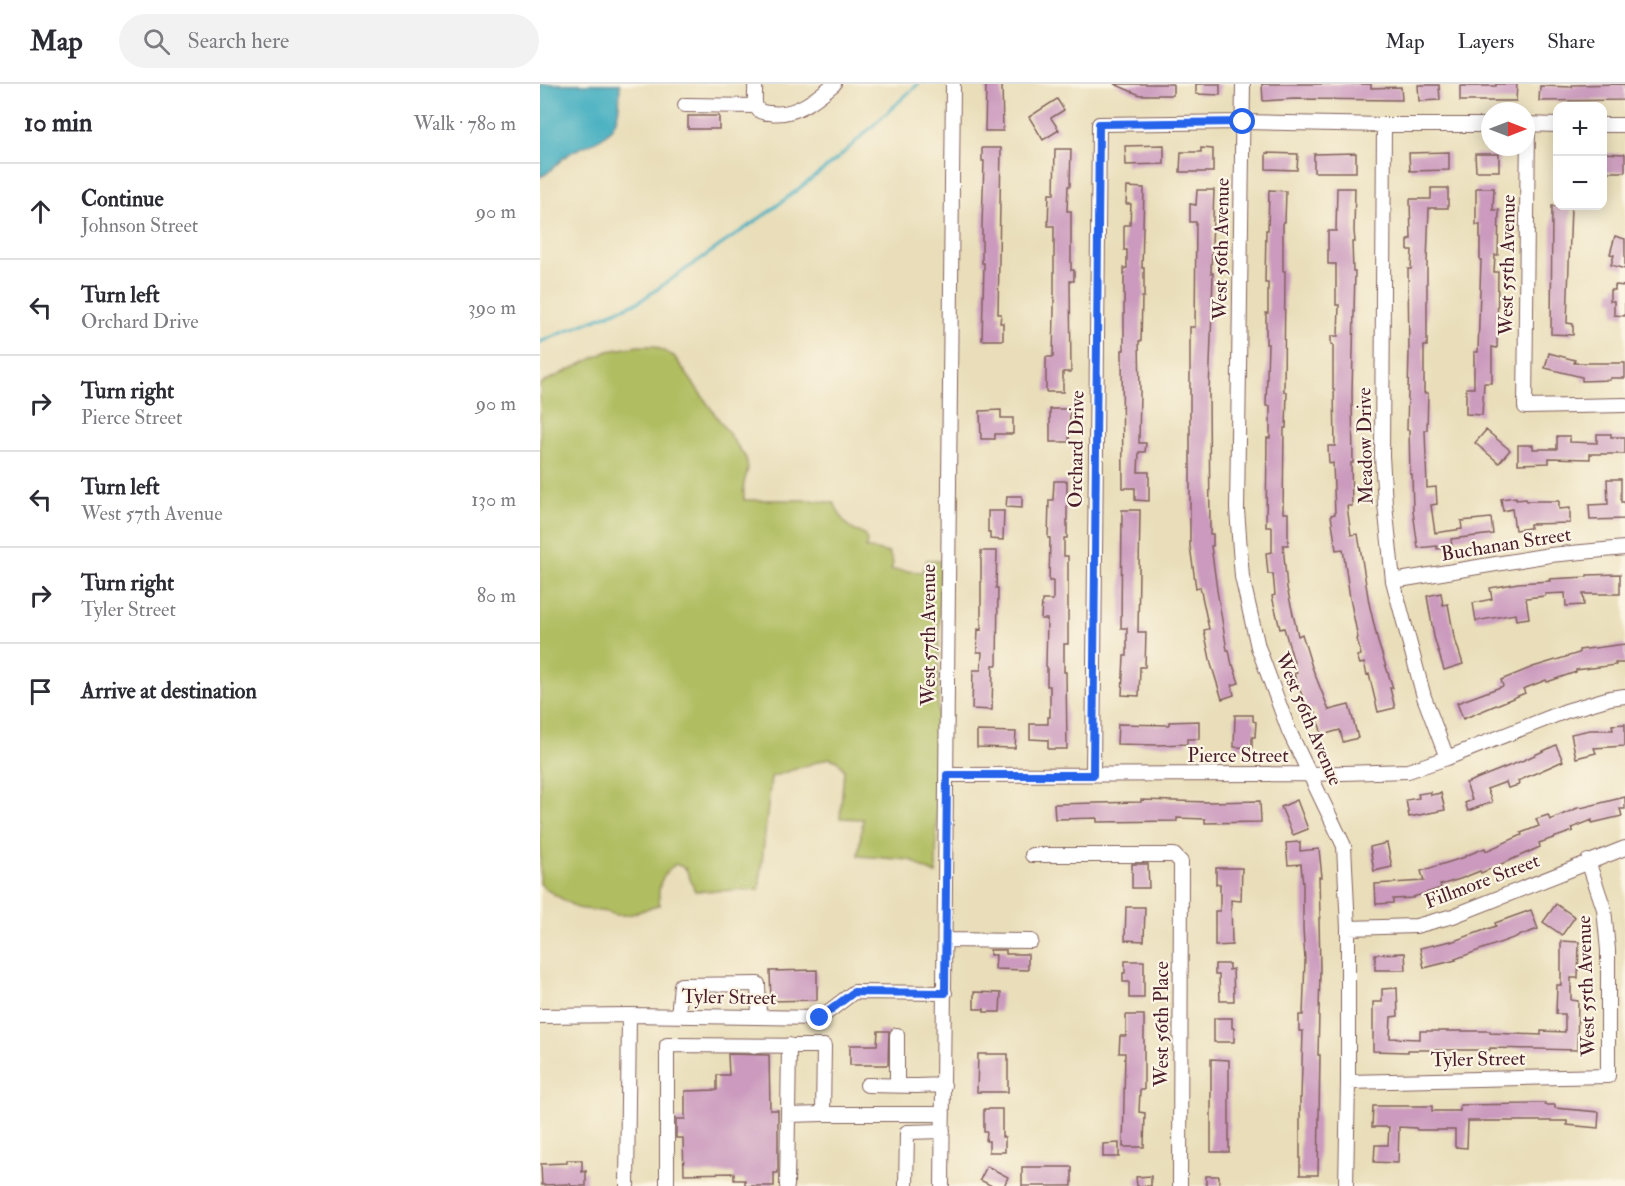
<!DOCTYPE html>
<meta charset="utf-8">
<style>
body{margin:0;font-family:"IM FELL Double Pica",serif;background:#f2f2f3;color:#2b2b33}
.controls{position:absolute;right:18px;top:18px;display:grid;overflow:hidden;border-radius:12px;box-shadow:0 3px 15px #0003}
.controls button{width:54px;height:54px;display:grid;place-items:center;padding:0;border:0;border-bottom:2px solid #e1e1e2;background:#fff;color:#2b2b33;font:30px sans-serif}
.compass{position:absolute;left:941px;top:18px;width:54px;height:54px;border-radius:50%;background:#fff;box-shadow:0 3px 15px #0003;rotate:90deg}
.stop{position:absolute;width:18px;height:18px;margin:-14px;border:4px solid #2563eb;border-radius:50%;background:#fff}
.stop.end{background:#2563eb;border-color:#fff;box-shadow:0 2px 6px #0008}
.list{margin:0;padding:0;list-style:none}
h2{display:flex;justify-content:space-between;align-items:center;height:78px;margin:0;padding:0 24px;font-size:26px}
h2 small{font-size:20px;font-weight:400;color:#7c7c81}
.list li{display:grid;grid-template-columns:39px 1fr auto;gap:18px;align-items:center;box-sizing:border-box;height:96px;padding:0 24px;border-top:2px solid #e1e1e2}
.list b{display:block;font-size:22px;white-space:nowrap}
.list p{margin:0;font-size:20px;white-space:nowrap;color:#7c7c81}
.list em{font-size:20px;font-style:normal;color:#7c7c81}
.icon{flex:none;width:33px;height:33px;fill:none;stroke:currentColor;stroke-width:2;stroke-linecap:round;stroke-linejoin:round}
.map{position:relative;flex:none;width:1085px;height:1102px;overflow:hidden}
header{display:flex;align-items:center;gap:36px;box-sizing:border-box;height:84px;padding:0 30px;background:#fff;border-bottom:2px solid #e1e1e2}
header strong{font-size:28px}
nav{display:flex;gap:33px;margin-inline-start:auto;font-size:21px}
.search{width:420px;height:54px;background:#f2f2f3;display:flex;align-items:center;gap:15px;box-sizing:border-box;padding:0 21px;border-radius:33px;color:#7c7c81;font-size:22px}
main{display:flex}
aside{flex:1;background:#fff}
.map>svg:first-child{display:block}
.green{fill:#b0bd60;stroke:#7d6e46;stroke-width:1.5}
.water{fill:#41adc0;stroke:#466676;stroke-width:1.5}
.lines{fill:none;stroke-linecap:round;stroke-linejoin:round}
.stream{stroke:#41adc0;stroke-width:3}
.building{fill:#cb9abe}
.minor-casing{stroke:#82625d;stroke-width:16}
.minor{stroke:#fff;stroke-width:14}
.route{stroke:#2563eb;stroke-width:8}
.labels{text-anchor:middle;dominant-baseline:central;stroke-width:4.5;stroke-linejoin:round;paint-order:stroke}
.street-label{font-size:20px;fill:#4a1f2b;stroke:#fcf5e5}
</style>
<header>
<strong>Map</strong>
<div class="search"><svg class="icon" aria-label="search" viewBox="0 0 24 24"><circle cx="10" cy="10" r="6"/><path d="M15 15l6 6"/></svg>Search here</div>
<nav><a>Map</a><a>Layers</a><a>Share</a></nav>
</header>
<main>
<aside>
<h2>10 min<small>Walk · 780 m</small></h2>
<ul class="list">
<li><svg class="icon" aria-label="ahead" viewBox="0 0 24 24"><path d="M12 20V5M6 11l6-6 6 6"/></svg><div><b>Continue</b><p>Johnson Street</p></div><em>90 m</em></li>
<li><svg class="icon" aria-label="left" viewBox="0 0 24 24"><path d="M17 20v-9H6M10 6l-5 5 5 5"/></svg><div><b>Turn left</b><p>Orchard Drive</p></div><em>390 m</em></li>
<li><svg class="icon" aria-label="right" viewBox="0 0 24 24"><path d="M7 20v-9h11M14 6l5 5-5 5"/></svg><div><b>Turn right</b><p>Pierce Street</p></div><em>90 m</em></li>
<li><svg class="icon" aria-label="left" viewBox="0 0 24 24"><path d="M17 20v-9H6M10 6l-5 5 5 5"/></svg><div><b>Turn left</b><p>West 57th Avenue</p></div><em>130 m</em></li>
<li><svg class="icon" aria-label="right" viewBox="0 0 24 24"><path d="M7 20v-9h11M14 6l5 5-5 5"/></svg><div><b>Turn right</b><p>Tyler Street</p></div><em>80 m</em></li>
<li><svg class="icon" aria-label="arrive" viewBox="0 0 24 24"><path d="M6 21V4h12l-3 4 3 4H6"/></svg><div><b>Arrive at destination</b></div></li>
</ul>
</aside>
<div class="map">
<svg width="1085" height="1102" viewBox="0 0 1085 1102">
<rect width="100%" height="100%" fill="#fcf5e5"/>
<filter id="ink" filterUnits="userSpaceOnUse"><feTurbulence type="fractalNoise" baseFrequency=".0167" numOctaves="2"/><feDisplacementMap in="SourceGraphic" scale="12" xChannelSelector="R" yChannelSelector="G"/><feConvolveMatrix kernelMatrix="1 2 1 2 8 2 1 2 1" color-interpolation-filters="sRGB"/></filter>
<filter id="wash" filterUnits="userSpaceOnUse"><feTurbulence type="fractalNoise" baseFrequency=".008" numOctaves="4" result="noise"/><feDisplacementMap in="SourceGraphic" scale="24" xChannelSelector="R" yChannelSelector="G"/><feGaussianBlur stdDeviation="1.35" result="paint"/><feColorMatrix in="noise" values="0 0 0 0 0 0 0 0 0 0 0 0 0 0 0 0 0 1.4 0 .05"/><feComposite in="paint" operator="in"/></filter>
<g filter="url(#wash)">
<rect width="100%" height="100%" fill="#e9deb9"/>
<path class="green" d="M98 262H114L134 272 206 374C210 390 206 387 204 400 203 405 204 411 204 416H270L294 419C301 432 306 447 323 449L327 457 326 464 349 469 353 479 351 486 382 488 387 476 400 477 396 790 383 784 371 776 318 772 323 735 300 734 304 686 298 677 289 674 231 693 219 806 155 807 146 785 136 780C121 790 116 803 120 821L88 831H76L67 828 37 824 7 806 0 800V300L68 267Z"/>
<path class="water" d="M0 0H80C80 18 80 41 63 53 53 60 39 63 29 70 18 76 11 90 0 93Z"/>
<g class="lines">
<path class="stream" d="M0 258 100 217 230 127 297 75 378 0"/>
</g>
<g id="blocks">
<path class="building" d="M446 0H462L463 47H445Z
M574 0H633V11H600Z
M656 0H680V11L656 10Z
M722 0H831V4L861 3 862 16 754 15 723 17Z
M956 0H977L976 17H920V2H956Z
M1085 0V16L999 17 1000 2 1032 3V1Z
M878 1H899L900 16 879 17Z
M517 15 524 26 511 34 519 46 503 56 489 33Z
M148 32H179V45H148Z
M624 61V80L586 81 585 62Z
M442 64H461L458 230H461L460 239H463V256H442L444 179H442V141L444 77H442Z
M661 64 673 65V88H640L641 68H661Z
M515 65H531L530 102H528L527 127H531V186H534V197H530L531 288H523V308H506V273H513L514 227V142H508L509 110H514Z
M909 68V86L870 87 869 69Z
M726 69 758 70 757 86 726 85Z
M816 69V88H774V70Z
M1062 69 1085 70V88H1062Z
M935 70H959V87H936Z
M587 103 604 104 602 184H604V213H602L601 257H599L600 309 599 359H606L605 368H599L598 388H609V417L595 416V404H583L582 266H584V184H587V166H584V141H590L591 120H586Z
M797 104H815L814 147 815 158H812L813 187H815L812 309 813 379H811L812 422H807L811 451 818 450 829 519 838 558 853 604H850L855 624 838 628 829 590 827 591 824 579 820 580 817 572 821 571 817 555 818 554 810 514 803 465 796 466 791 431 795 430 793 379 789 380 788 362H795L794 305H793V261H791V252H798L799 221H796V180H788V147H796Z
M891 104H908V124H889L887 178V262H884V309H888L887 346H885L887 404 896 403 897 420 891 421 895 449 922 445 921 437 951 434 953 450 911 455 912 463 897 465V462L878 464 873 427 872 390H870L869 346H867L869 269 868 185H871L872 166H868V155H871L870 115H891Z
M936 104H954L953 126H959L958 171H955L954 188H958L957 264 952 263V299H944L942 331 926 330V304H934V268H938L941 176H940V141H936Z
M657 106H674L671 189H673L672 226 669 308 670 450H673V462H671L677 506 687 566H689L692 581H693L699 599 692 601 694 611 682 615 671 580 664 546 669 545 660 503 656 504 650 462V243H655L656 138H650V120L656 121Z
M729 106 746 107 745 138H743V187H745L744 308H747L746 344H744L743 429H748V461H743L747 504 758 552 762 550 772 583 789 626 809 621 818 654 803 658 800 646 782 651 775 625 768 627 754 590 757 589 744 544 740 545 732 512 735 511 733 490H728L726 469 732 468V443H726L727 354H730V322H726L728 260H726V229H728V199H725L726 146H728Z
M1012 122H1031L1027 239 1033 240V251L1011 250Z
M1075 152 1085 155V185L1071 181 1074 171 1070 170Z
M1075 201 1085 202V232L1074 231V217H1070V206H1075Z
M1009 269 1035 276 1034 279H1085V294H1070V296L1042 297V293L1005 284Z
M510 325H530L529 358H510Z
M461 326V334H473V350H455V355H441L440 327Z
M946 346 970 366 959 379 935 359Z
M1057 350H1071V353H1085V370H1050V375L1009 374V379L978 380V361H993V365H1017V352H1030V358L1057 359Z
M1067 395H1081V418H1085V435L1050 436 1049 421 1068 420Z
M514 397H527V454H524V472H528V560H524V588H526L527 665H508V656L490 655V640H508V633H510V602H507V583L506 582 507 535H501L502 516H513V497H509L510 454H508L509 416H513Z
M467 412H482V424L466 423Z
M976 413V416L986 415 987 417H1019V425L1030 424V439L990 440V444L975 446 972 425 963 427 961 415Z
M582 426H600L598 548H606L605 583H600L599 612 582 611 584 572H587V544H581Z
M448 427H464L463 456 450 455V448H448Z
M441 467H457L456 504H458L457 581H453L452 626 432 625 433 586H441L442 568H437L438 545 441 546Z
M1080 490V510H1043L1044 521 1026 522 1025 509 1005 510V512L986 514 989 534 976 536 975 530 936 537 933 519 952 515 950 504 978 499 1010 497 1009 495 1047 493V491Z
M901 509 903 521 908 520 915 558H916L923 580 904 586 894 553 887 512Z
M1085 560V579H1075L1076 581 1036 586V588L1007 598 1006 596 983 605 985 609 923 635 917 619 963 602 961 596 993 583 1039 569V566Z
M695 631H713V637L716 638 715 653H712V664L694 663Z
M659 637V655H647V660L616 661 577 660 578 640 629 641V638Z
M1085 640V662L1054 664 1056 669 1036 674 1031 650 1050 646H1073L1072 641Z
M437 647 476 648 475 664 437 663Z
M1016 661 1023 677 978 697 979 701 968 704 966 698 947 705 952 718 928 727 925 719 932 716 926 699 984 676Z
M890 708 891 711 901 709 905 726 869 733 866 716 879 714 878 710Z
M1085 713V725H1080L1082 732 1052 739V736L1032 744 1033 747 999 759 1000 763 941 789 940 787 920 795 900 801 901 804 873 813V814L853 815V819L836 820 835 800 884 797 881 787 925 773V772L945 764 946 767 982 751 981 749 999 742 996 735 1008 731 1010 736 1040 723 1041 724Z
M601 716 669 718 720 717 721 738 665 739V735L637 734V737L557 738V734L515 735 514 720 601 718Z
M757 716 768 745 753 751 741 723Z
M760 758V767L779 765 782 793H779L780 834H779L780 887 778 971H780L778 1091H760V1014H761L763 947H759V931H763L765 876 763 844V801L761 780 748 781 746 759Z
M847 759 852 783 834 787 830 763Z
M592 780H608L609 804H592Z
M676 784H702L701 817 691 816 692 861 675 862V827H680V800H676Z
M1016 820 1035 833 1022 851 1003 838Z
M586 823H605L604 857 585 856Z
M991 826 998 845 915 875 916 876 884 884 880 864 911 857V858L956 842 955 839Z
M1021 857 1039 858 1038 894H1031V916L1038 917 1037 966 950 964V966H868V968L833 967V918H842V905L857 904 858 932 851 933 850 954 880 955V947H950V949L1001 951V947L1025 948V930H1016L1017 901H1021Z
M450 866H466V870H488V886L455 885 456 871H450Z
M865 869 866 886H835V870Z
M585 877H604V914H589V898H583V889H585Z
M675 880H689V886L693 885 694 917H680L679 891H675Z
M277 886V916L231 917 230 887Z
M434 908 461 909 460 928H444V925H434Z
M586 931H604V1006H600L599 1028 605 1029 604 1063H583L585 969H579L580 952H586Z
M674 934H692V944H694V958H674Z
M338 947H349L348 981H310V961H337Z
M188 970 229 971 230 1026H238V1089H234V1102H205V1096H194V1089L144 1090 143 1054H136V1035H145V1007L177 1006V991H189Z
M438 970H468V1008H437Z
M671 975 689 976V1068H671Z
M989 1019H1005V1021H1015V1024L1059 1028 1058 1044 1027 1041V1037H928L927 1064 915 1063V1046H877L876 1044 859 1043 858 1079 834 1078 835 1061H848L849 1043H832L833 1022H892V1027H920V1021L989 1020Z
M444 1025H462V1053H465V1068H449V1057H446L447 1048H444Z
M579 1059V1073H563V1060Z
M27 1076H42V1088L46 1087V1102H31L30 1100 2 1101 1 1080 27 1079Z
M447 1082 468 1093 464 1102H452L440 1096Z
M482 1083H532V1102H482Z
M611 1092V1102H597L596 1093Z
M666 1092H679V1102H666Z"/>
</g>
</g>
<g filter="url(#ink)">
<use href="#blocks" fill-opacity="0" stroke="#82625d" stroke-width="1.5"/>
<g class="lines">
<g class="minor-casing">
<path id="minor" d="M215 0C216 6 213 19 217 24 219 28 226 29 230 29 255 33 276 15 294 0
M703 0 697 425 702 493 718 563 749 647 804 762 808 844V998L806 1102
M145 21 216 22
M986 40 1017 41
M988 40 985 323 1085 321
M844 41 842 372 845 420 853 497 884 613 907 674
M1062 41H1085
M853 497 1010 471 1085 464
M407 691 770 690 868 687 907 674 1026 627 1070 614 1085 612
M553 691 559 40 703 38 844 41H950
M492 771H634L641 778 640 1102
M808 844 876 842 913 832 1085 764
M405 856 491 857
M0 932 89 931 280 934 314 908 405 909
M138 932 141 901 218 900 219 933
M808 998 1068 992V866L1064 825 1048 777
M327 1001 377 1002 404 1001
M357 1001V951
M248 1031 283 1030
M87 1102 89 931
M127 1102V961L284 962 283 1030H403
M247 1102 249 961
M366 1102 367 1048 403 1047
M402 1102 413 0"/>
</g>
<use href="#minor" class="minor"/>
</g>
</g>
<g class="lines" filter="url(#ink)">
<path class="route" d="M280 934 314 908 405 909 407 691H553L559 40 703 38"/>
</g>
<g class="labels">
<g class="street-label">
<text transform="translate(681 165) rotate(-89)">West 56th Avenue</text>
<text transform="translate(967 181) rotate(-89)">West 55th Avenue</text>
<text transform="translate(825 362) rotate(-91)">Meadow Drive</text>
<text transform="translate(536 365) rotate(-89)">Orchard Drive</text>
<text transform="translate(966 460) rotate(-9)">Buchanan Street</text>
<text transform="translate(388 551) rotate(-90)">West 57th Avenue</text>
<text transform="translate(769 635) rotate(67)">West 56th Avenue</text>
<text x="698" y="671">Pierce Street</text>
<text transform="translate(942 797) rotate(-21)">Fillmore Street</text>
<text transform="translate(1046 902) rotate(-92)">West 55th Avenue</text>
<text transform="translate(189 913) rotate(1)">Tyler Street</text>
<text transform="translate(621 940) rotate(-90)">West 56th Place</text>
<text transform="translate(938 975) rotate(-1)">Tyler Street</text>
</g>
</g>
</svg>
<div class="controls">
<button>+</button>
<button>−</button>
</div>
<svg class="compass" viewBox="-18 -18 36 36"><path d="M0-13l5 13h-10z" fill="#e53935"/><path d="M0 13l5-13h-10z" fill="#7c7c81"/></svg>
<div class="stop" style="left:703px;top:38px"></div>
<div class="stop end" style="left:280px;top:934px"></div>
</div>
</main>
